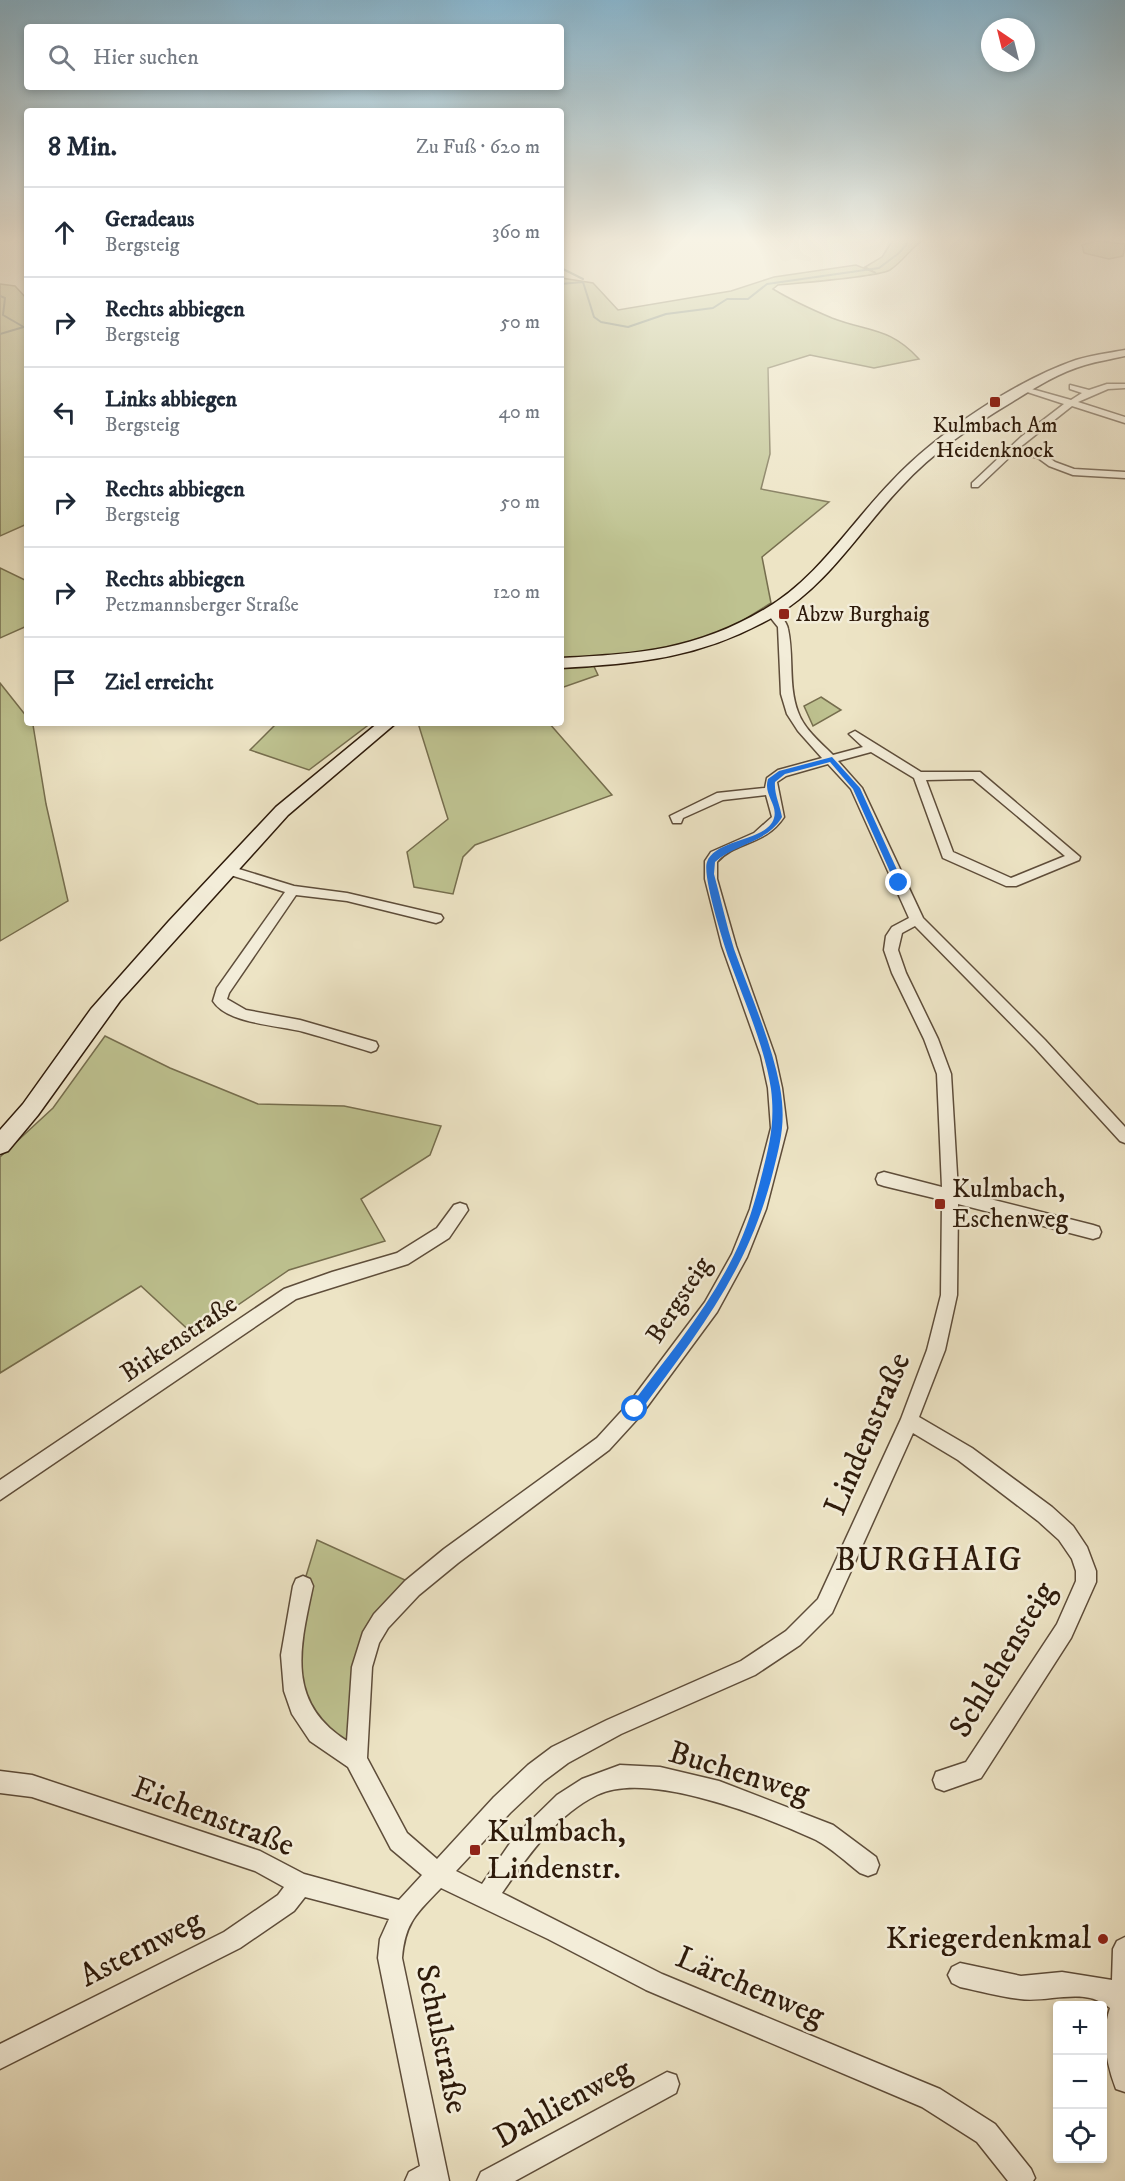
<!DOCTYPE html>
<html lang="de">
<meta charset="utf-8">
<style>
body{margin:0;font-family:"IM FELL DW Pica",serif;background:#f2f2f3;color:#1f2937}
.controls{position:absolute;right:18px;bottom:18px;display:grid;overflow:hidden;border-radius:6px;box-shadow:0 3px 9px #0003}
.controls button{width:54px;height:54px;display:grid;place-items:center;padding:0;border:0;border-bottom:2px solid #e0e1e3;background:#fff;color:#1f2937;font:30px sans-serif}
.compass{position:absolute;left:981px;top:18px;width:54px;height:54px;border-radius:50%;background:#fff;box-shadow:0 3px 9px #0003;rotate:325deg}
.stop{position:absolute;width:18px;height:18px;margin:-14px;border:4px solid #1a73e8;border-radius:50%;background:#fff}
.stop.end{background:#1a73e8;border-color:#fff;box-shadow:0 2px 6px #0008}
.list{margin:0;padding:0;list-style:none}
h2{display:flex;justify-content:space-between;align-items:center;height:78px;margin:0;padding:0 24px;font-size:26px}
h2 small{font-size:20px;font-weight:400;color:#747a83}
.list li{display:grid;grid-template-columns:39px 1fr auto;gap:18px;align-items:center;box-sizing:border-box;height:90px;padding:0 24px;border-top:2px solid #e0e1e3}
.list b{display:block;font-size:22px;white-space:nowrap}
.list p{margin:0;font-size:20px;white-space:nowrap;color:#747a83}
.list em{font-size:20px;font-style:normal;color:#747a83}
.icon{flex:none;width:33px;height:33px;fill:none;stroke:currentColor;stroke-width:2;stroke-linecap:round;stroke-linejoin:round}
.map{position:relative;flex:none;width:1125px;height:2181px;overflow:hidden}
.search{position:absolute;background:#fff;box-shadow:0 3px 9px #0003;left:24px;top:24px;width:540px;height:66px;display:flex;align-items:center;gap:15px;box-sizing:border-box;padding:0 21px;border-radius:6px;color:#747a83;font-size:22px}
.panel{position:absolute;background:#fff;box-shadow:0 3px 9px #0003;left:24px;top:108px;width:540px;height:618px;border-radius:6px}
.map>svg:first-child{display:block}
.green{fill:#bec290;stroke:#766e4e;stroke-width:1.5}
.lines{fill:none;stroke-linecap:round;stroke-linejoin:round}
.stream{stroke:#6f7d6f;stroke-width:2}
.street-casing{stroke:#5e4d3a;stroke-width:3}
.secondary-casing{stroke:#2e1b0b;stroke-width:3}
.street{fill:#f3edd9;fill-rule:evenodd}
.secondary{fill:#f3edd9;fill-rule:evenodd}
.route{fill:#1a73e8}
.poi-dot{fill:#8f2418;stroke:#f3edd9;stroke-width:2}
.labels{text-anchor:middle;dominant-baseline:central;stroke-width:5;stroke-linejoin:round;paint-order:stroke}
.far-poi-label{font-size:22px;fill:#2e1b0b;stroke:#f3edd9}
.poi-label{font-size:26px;fill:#2e1b0b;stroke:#f3edd9;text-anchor:start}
.street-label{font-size:26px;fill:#2e1b0b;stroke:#f3edd9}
.near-street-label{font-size:32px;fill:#2e1b0b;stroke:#f3edd9}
.near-poi-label{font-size:32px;fill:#2e1b0b;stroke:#f3edd9;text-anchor:start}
.near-quarter-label{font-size:33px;letter-spacing:1.5px;fill:#2e1b0b;stroke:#f3edd9}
</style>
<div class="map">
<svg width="1125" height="2181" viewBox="0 0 1125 2181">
<rect width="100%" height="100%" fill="#ede4c5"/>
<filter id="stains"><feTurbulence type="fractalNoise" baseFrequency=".00333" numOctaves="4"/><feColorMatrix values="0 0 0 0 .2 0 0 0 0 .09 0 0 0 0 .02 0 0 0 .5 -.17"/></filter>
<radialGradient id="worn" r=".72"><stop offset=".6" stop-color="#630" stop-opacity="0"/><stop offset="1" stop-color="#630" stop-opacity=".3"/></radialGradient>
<path class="green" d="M891 238H926C912 246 904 261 890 270 879 277 798 283 778 285L773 289C791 300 813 310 832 318 868 332 890 327 919 359L874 368 810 355 768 368 770 454 761 489 829 502 762 557 771 603 726 631 680 648 590 658 598 675 561 688V278L593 283 618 310 731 291 774 277 856 265 876 273 865 267 882 257 893 240Z
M1096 241 1125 244 1123 256 1109 259 1084 253 1082 245Z
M0 284 15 286 27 299V524L0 536Z
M0 568 27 581V626L0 638Z
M0 683 27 717V723L33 725 46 804 68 901 0 941Z
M821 697 841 710 813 726 804 706Z
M277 723H371L309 770 250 750Z
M418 723H549L612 795 475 845 463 857 453 894 414 887 407 852 448 819Z
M105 1036 170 1068 258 1104 344 1106 441 1126 430 1155 361 1199 385 1241 289 1270 194 1335 141 1286 0 1373V1157L53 1108Z
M317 1540 416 1585 370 1639 356 1759 308 1722 292 1665 303 1586Z"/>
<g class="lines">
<path class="stream" d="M561 268 583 279
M583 282 594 317 601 322 628 327 666 314 713 308 727 299H748L767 284 879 268 899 253 906 245 908 238
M561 284 583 282
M0 296 5 298 3 315 22 326
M0 334 27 326"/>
<g class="street-casing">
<path id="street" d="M1107 384H1125V388L1108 389 1078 402 1125 417V423L1072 406 1019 448 1044 454 1055 462 1074 469 1125 472V478L1073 475 1049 466 1038 458 1015 452 978 487H972V483L1021 437 1064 404 1021 390V386L1071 400 1082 393 1070 389V385L1089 390Z
M771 609C778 611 787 622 788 629 794 657 788 685 798 712 804 729 820 742 833 755L863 747 849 734 855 731 921 772H980L1080 857 1079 860 1016 886H1006L943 858 914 778 871 752 838 761 862 788 923 918 1045 1040 1125 1127V1143L1120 1141 1035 1048 915 926 902 933 898 950 906 973 938 1039 951 1074 958 1191 1093 1225 1099 1227 1101 1232 1099 1237 1093 1239 958 1204 957 1295 945 1350 919 1417 972 1448 1052 1507 1073 1526 1087 1547 1096 1571V1582L1071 1638 981 1778 944 1791 936 1788 933 1780 936 1772 966 1762 1057 1624 1076 1581V1571L1072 1559 1059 1540 1038 1521 958 1460 913 1433 832 1613 800 1645 755 1675 621 1734 568 1763 544 1781 510 1813 456 1871 482 1884 515 1836 557 1795 582 1779 620 1765 660 1767 719 1781 833 1825 876 1857 879 1865 876 1873 868 1876 860 1873C846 1862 831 1848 816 1840 766 1817 648 1770 597 1795 556 1815 527 1857 502 1893L662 1974 940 2089 995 2124 1031 2169 1035 2178 1033 2181H1008L977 2142 922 2107 646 1990 548 1939 441 1888C417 1913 405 1922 402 1958L449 2181H405L409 2172 420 2166 378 1958 380 1939 389 1919 305 1897 294 1911 240 1948 0 2069V2044L224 1932 278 1895 284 1887 255 1871 32 1797 0 1793V1771L32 1775 260 1851 304 1874 399 1900 422 1875 391 1849 348 1767 310 1741 292 1714 284 1691 281 1655 293 1586 296 1579 303 1576 310 1579 313 1586C300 1647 285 1702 347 1741L352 1667 363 1632 374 1614 405 1581 444 1549 597 1438 629 1403 705 1302 732 1254 750 1209 771 1128 768 1088 761 1056 722 946 705 879V861L711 852 754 833 772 817 766 795 723 800 683 818 681 823H673L670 816 717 793 765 788 767 778 778 770 822 758 798 731 787 714 781 694 778 627 766 612ZM828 764 851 789 909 918 892 927 886 936 884 950 892 973 924 1039 937 1074 942 1187 884 1172 878 1174 876 1179 878 1184 884 1186 942 1200 941 1295 927 1350 901 1419 818 1599 786 1631 741 1661 607 1720 552 1747 528 1765 494 1797 437 1859 407 1833 367 1758 372 1667 379 1643 388 1628 419 1595 458 1563 609 1450 641 1415 717 1312 747 1257 766 1209 787 1128 782 1088 775 1056 736 946 717 879V862C735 841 765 846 784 817L777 782 786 776ZM973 779 1065 856 1011 878 953 852 926 780Z
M229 866 294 886 347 893 441 915 443 918 441 921 436 923 347 901 296 895 229 993 227 999 246 1010 300 1020 376 1042 378 1046 376 1050 371 1052C348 1045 326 1038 304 1032 279 1025 227 1024 213 1001L217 988 285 892 224 873 223 870Z
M460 1203 466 1205 468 1210 449 1238 408 1264 296 1299 0 1500V1480L284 1289 332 1272 397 1253 437 1228 454 1205Z
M1125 1937V2092L1116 2089C1106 2063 1101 2035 1110 2008 1085 1986 1049 2003 1020 1999 1000 1997 979 1991 960 1987L952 1983 948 1975 952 1967 960 1963 1021 1976 1062 1972 1112 1980 1113 1949 1117 1941Z
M667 2072 676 2075 679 2084 676 2093 515 2181H477L481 2172Z"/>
</g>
<g class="secondary-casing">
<path id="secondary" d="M1125 350V356C1112 359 1098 361 1085 365 1058 373 1036 387 1012 402 972 426 933 452 901 487 860 530 828 585 775 616 701 658 643 663 561 668V658C639 654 696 650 765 609 818 578 850 524 892 481 936 434 1015 381 1076 360 1092 355 1109 353 1125 350Z
M378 723H396L288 815 120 1001 38 1115 8 1151 0 1154V1130L23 1104 91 1009 169 921 276 807Z"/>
</g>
<use href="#street" class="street"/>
<use href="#secondary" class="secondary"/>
</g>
<linearGradient id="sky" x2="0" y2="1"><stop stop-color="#89b8d2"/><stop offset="0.44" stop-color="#f7f3e5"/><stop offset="1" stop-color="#f7f3e5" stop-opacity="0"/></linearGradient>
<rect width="1125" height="543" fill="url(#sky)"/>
<path class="route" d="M832 757 860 788 903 883 899 886 895 883 853 789 830 762 785 774 775 782C774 794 780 805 782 817 767 843 736 843 715 862L714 874C721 899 726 924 734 949 750 994 771 1040 780 1087 786 1121 781 1140 773 1172 748 1272 698 1332 639 1413L635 1415 629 1409 631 1405C667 1357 707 1310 734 1255 747 1229 755 1202 762 1174 770 1142 775 1122 771 1089 764 1044 744 1001 729 959 723 942 702 875 707 862 716 838 767 842 774 818 778 804 763 795 768 779L779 771Z"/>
<g class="poi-dot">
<rect x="989" y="396" width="12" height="12" rx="3"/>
<rect x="778" y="608" width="12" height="12" rx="3"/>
<rect x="934" y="1198" width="12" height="12" rx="3"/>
<rect x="469" y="1844" width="12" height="12" rx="3"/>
<circle cx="1103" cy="1939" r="6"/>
</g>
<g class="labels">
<g class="far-poi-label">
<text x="995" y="425">Kulmbach Am<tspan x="995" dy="25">Heidenknock</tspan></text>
<text x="796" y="614" text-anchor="start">Abzw Burghaig</text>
</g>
<g class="poi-label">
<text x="952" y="1189">Kulmbach,<tspan x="952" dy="30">Eschenweg</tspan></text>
</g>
<g class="street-label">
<text transform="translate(679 1300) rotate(-57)">Bergsteig</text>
<text transform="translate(179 1339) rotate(-34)">Birkenstraße</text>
</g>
<g class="near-street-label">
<text transform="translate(868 1434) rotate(-67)">Lindenstraße</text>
<text transform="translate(1003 1660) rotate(-59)">Schlehensteig</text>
<text transform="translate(739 1773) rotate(17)">Buchenweg</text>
<text transform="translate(213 1817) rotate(21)">Eichenstraße</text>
<text transform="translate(141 1949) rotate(-27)">Asternweg</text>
<text transform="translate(750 1987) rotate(23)">Lärchenweg</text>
<text transform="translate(441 2039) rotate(78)">Schulstraße</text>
<text transform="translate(563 2104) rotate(-29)">Dahlienweg</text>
</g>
<g class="near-poi-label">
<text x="487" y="1832">Kulmbach,<tspan x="487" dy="37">Lindenstr.</tspan></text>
<text x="1091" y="1939" text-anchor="end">Kriegerdenkmal</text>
</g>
<g class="near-quarter-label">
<text x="929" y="1560">BURGHAIG</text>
</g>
</g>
<rect width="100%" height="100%" filter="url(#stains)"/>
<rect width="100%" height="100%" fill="url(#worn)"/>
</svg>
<div class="controls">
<button>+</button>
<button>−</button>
<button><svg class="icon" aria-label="locate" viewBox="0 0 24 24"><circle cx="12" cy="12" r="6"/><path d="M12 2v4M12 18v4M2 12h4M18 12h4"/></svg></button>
</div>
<svg class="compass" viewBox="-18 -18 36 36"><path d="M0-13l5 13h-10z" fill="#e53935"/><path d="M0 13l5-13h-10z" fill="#747a83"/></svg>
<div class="stop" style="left:635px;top:1409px"></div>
<div class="stop end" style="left:899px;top:883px"></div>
<div class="search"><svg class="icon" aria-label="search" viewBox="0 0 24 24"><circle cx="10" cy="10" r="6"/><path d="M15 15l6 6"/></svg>Hier suchen</div>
<section class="panel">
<h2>8 Min.<small>Zu Fuß · 620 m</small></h2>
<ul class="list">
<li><svg class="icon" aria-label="ahead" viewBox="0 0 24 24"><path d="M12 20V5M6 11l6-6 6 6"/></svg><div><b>Geradeaus</b><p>Bergsteig</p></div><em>360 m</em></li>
<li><svg class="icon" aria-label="right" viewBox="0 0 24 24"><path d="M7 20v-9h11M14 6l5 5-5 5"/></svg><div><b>Rechts abbiegen</b><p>Bergsteig</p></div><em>50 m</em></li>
<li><svg class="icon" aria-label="left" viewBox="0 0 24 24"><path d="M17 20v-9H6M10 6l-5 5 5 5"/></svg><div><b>Links abbiegen</b><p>Bergsteig</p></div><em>40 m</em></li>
<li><svg class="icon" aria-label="right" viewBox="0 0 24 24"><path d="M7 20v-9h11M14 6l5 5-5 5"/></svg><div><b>Rechts abbiegen</b><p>Bergsteig</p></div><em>50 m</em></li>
<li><svg class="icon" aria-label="right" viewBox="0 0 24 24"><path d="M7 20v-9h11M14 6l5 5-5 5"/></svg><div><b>Rechts abbiegen</b><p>Petzmannsberger Straße</p></div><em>120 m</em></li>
<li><svg class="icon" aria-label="arrive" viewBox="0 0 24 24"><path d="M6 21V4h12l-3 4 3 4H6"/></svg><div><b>Ziel erreicht</b></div></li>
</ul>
</section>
</div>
